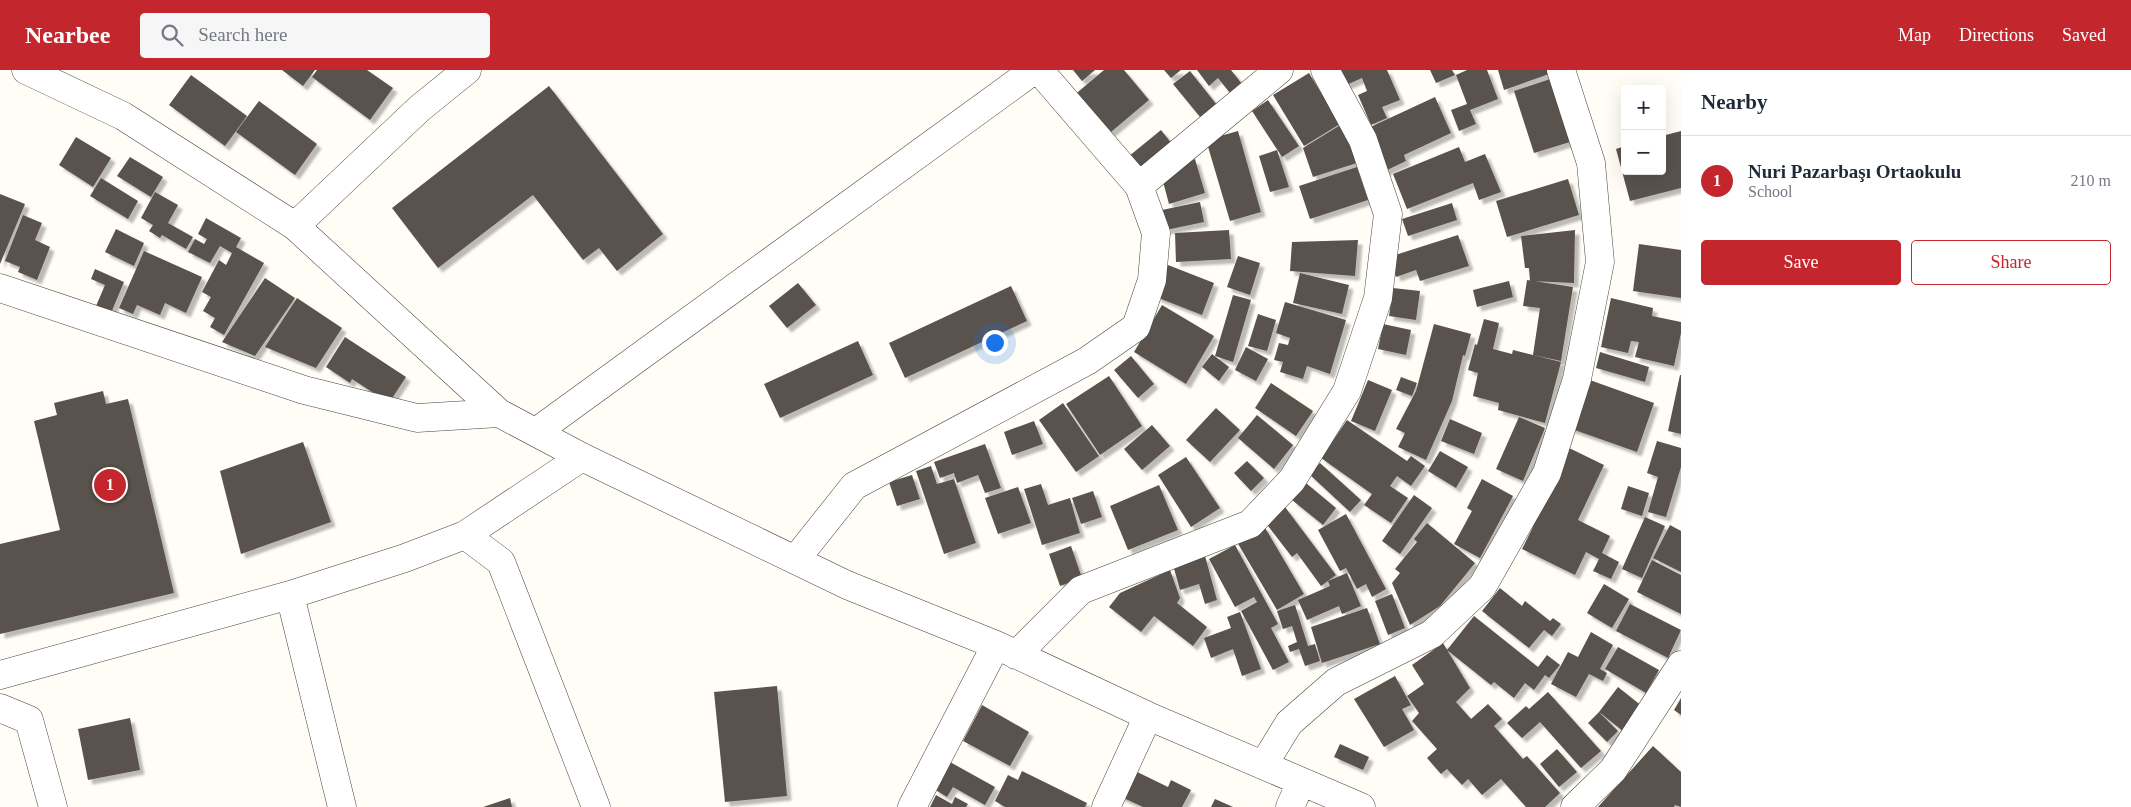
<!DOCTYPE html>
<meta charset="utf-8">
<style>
body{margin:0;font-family:Georgia,serif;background:#f6f6f7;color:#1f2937}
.controls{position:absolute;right:15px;top:15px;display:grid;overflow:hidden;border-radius:5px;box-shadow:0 5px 20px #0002}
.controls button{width:45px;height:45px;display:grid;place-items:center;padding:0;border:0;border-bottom:1px solid #e0e1e3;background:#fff;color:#1f2937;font:25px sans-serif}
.you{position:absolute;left:994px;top:272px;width:18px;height:18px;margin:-12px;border:4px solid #fff;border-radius:50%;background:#1a73e8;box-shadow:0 0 0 8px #1a73e833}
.badge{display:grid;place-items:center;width:32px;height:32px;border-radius:50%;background:#c4262e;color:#fff;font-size:16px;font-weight:700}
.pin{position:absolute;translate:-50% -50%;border:2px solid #fff;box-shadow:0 1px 5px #0006}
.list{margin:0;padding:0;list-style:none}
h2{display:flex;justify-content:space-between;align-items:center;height:65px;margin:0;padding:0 20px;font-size:21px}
h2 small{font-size:16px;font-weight:400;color:#747a83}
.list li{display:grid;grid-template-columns:32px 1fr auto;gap:15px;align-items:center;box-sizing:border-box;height:90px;padding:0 20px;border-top:1px solid #e0e1e3}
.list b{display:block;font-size:19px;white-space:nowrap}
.list p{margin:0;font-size:16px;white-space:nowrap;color:#747a83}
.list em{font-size:16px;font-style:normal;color:#747a83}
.actions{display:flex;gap:10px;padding:15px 20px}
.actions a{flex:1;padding:11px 0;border:1px solid #c4262e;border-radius:5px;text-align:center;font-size:18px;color:#c4262e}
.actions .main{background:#c4262e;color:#fff}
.icon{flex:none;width:28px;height:28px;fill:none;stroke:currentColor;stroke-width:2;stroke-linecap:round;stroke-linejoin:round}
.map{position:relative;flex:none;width:1681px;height:737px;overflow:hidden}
header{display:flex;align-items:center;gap:30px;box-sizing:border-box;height:70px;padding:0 25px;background:#c4262e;color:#fff}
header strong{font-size:24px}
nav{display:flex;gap:28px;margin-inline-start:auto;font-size:18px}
.search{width:350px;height:45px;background:#f6f6f7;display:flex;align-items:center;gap:12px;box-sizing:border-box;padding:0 18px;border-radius:5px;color:#747a83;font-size:19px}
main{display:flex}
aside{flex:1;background:#fff}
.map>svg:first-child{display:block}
.building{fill:#5a524d;filter:url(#shadow)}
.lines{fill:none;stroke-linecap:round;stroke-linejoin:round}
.minor-casing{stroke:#444;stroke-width:29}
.minor{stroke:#fff;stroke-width:28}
</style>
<header>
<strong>Nearbee</strong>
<div class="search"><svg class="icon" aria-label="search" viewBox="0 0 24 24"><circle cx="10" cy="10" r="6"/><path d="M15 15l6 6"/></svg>Search here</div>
<nav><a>Map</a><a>Directions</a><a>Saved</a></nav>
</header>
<main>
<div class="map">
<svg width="1681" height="737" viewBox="0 0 1681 737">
<defs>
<filter id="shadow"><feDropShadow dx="4.5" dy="4.5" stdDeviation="1" flood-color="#0004"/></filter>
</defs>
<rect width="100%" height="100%" fill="#fffdf5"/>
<path class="building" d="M282 0H315L303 16Z
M317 0H367L393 18 370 50 312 7Z
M1073 0H1095L1082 11Z
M1104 0H1124L1149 30 1105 67 1072 27Z
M1164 0H1181L1171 8Z
M1197 0H1231L1246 19 1234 28 1218 8 1209 16Z
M1338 0H1387L1400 30 1382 37 1387 48 1371 55 1358 25 1367 21 1362 8 1344 16Z
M1430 0H1452L1455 5 1436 13Z
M1467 0H1487L1498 29 1470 40 1476 54 1459 61 1451 40 1467 34 1456 5Z
M1498 0H1551L1552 3 1504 20Z
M1190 1 1221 40 1205 53 1173 14Z
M1309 3 1340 54 1304 76 1273 25Z
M191 5 247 46 225 76 169 35Z
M1550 9 1570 72 1534 83 1514 21Z
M549 16 663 164 617 201 599 178 583 190 533 125 438 198 392 138Z
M1435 27 1451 63 1404 85 1406 91 1383 102 1364 60Z
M1268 30 1299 76 1282 87 1252 41Z
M259 31 317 74 295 105 236 62Z
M1342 54 1349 73 1353 71 1360 92 1313 107 1303 78Z
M1161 60 1176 79 1138 109 1123 91Z
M1238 61 1261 142 1230 151 1206 70Z
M1681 61V118L1630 131 1616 79 1625 76V101H1662V66Z
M76 67 111 88 93 117 59 95Z
M1459 77 1465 92 1485 84 1501 122 1479 130 1473 113 1407 139 1393 104Z
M1277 80 1289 117 1270 122 1259 86Z
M130 87 163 107 151 127 117 106Z
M1195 89 1205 123 1169 134 1161 104Z
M1357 97 1368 130 1310 149 1299 116Z
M101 108 138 131 128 149 90 126Z
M1568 109 1579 145 1507 167 1496 131Z
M155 122 178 135 168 153 193 167 186 179 162 165 160 168 149 161 153 155 141 148Z
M0 124 25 134 0 194Z
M1200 132 1204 152 1166 160 1162 140Z
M1452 133 1457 150 1408 166 1402 149Z
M23 145 42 153 35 170 50 177 37 210 18 202 20 197 5 191Z
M206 148 241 168 236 177 264 193 224 265 210 257 215 248 203 241 211 227 202 222 219 190 226 195 232 183 220 176 210 193 188 182 195 169 204 174 207 169 198 164Z
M116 159 144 173 134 196 105 182Z
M1229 160 1231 189 1176 192 1175 163Z
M1575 160 1574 213 1530 211 1529 198H1525L1521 166Z
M1458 165 1469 196 1420 211 1416 200 1396 207 1389 187Z
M1358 170 1355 206 1290 201 1292 172Z
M1639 174 1681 180V228L1633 221Z
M144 181 202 207 186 243 165 233 160 245 137 235 133 244 119 238Z
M1238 186 1260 193 1250 225 1227 217Z
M1168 195 1214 213 1202 245 1156 227Z
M95 199 124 212 111 243 96 236 105 215 91 209Z
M1300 203 1349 215 1342 244 1293 233Z
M265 208 295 228 255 286 222 272Z
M1527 210 1573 217 1561 291 1533 285 1540 238 1523 236Z
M1509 211 1513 227 1477 237 1473 220Z
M798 213 816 235 787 258 769 236Z
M1011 216 1027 251 905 308 889 273Z
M1393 218 1420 221 1416 250 1389 246Z
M1233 225 1251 230 1233 292 1215 286Z
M297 228 342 258 316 298 265 277Z
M1611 228 1653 238 1652 246 1681 252V263L1674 296 1635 287 1639 272 1631 271 1628 283 1601 277Z
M1285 232 1346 250 1330 304 1307 296 1303 309 1280 302 1283 292 1274 290 1279 273 1288 275 1290 268 1276 263Z
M1162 235 1214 266 1186 314 1134 282Z
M1258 244 1276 250 1267 281 1248 276Z
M1484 249 1499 253 1493 279 1512 284 1513 280 1561 292 1545 353 1498 340 1499 333 1473 326 1478 303 1468 300 1475 274 1477 275Z
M1383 254 1411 260 1406 285 1378 279Z
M1434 254 1471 264 1465 286 1463 285 1452 331 1426 390 1398 377 1405 363 1396 359 1416 321Z
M345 267 406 307 389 333 352 309 350 313 326 297Z
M858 271 873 305 780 348 764 314Z
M1246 277 1268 289 1256 311 1235 300Z
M1600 282 1649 297 1645 312 1596 298Z
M1212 284 1229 297 1219 311 1202 297Z
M1131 286 1154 314 1138 328 1114 300Z
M1680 305H1681V364L1668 361Z
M1109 306 1142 356 1100 385 1066 334Z
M1401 307 1417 313 1412 326 1396 320Z
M1587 309 1654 333 1637 382 1569 358Z
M1368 310 1392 320 1375 361 1351 351Z
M1271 313 1313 341 1296 366 1255 338Z
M103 321 106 334 128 329 174 523 0 564V474L60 460 34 351 57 345 54 333Z
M1063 333 1099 386 1076 402 1039 350Z
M1216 338 1240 360 1210 392 1186 370Z
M1257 345 1293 375 1274 399 1238 368Z
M1519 347 1545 358 1523 411 1496 399Z
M1450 349 1482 363 1474 384 1441 371Z
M1347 350 1407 391 1411 386 1425 396 1411 416 1397 406 1390 416 1408 428 1391 453 1364 435 1372 424 1321 388Z
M1034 351 1043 374 1012 385 1004 362Z
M1152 355 1170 376 1142 400 1124 379Z
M1657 371 1681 378V397L1666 447 1648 442 1658 407 1647 403Z
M303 372 331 452 241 484 220 401Z
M985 374 1001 418 985 423 978 405 957 413 954 403 940 408 934 392Z
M1565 376 1604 395 1578 450 1610 466 1602 483 1619 492 1611 509 1593 501 1599 489 1586 482 1575 505 1522 479 1533 457 1524 453 1550 424 1566 390 1560 388Z
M1440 381 1468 397 1456 418 1428 401Z
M1186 387 1220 438 1191 457 1158 405Z
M1247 391 1264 408 1251 421 1234 403Z
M1320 393 1361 430 1350 442 1309 404Z
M931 396 937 414 954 409 976 473 944 484 916 401Z
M912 405 920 429 897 436 889 412Z
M1482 409 1513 426 1480 488 1454 474 1472 441 1467 438Z
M1306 413 1336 438 1323 455 1292 430Z
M1041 414 1048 435 1070 428 1080 463 1042 475 1024 419Z
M1159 415 1178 460 1128 480 1110 436Z
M1628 416 1649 423 1642 446 1621 439Z
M1018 417 1031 453 998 464 985 428Z
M1093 421 1102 447 1081 454 1072 428Z
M1414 425 1432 438 1400 484 1382 471Z
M1285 437 1336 505 1321 516 1297 483 1292 487 1265 452Z
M1346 444 1386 519 1372 527 1366 514 1357 519 1346 498 1340 501 1318 460Z
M1645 447 1665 456 1642 508 1622 499Z
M1427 453 1475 493 1440 536 1410 555 1392 513 1400 503 1395 499 1417 472 1414 469Z
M1670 455 1681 461V502L1653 488Z
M1264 456 1304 524 1277 540 1237 472Z
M1235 475 1278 554 1271 558 1289 592 1273 600 1241 541 1257 532 1254 527 1235 537 1209 489Z
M1071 476 1082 508 1060 516 1049 484Z
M1205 486 1217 530 1205 534 1199 514 1180 520 1173 495Z
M1652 490 1681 505V544L1637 522Z
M1170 500 1180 528 1177 533 1207 557 1193 576 1154 546 1141 562 1109 537 1120 523Z
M1347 503 1361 536 1342 544 1339 536 1307 550 1298 530 1330 516 1328 511Z
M1604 514 1629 529 1612 558 1587 543Z
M1500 518 1522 536 1525 531 1550 551 1553 548 1561 554 1552 566 1544 560 1529 578 1482 541Z
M1392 524 1405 558 1388 565 1375 531Z
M1630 534 1681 560 1668 588 1616 561Z
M1295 535 1308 576 1315 574 1320 591 1305 596 1299 579 1290 582 1288 576 1297 572 1292 556 1283 559 1277 541Z
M1367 538 1380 574 1322 593 1311 557Z
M1240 542 1261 599 1242 606 1233 579 1211 588 1204 568 1231 558 1227 547Z
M1474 546 1538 597 1547 585 1560 595 1549 608 1545 605 1534 620 1525 613 1514 628 1494 612 1491 615 1447 580Z
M1591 562 1613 575 1600 599 1607 603 1603 611 1589 604 1576 627 1551 614 1568 582 1578 587Z
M1443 573 1470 618 1456 632 1471 649 1488 634 1502 649 1494 656 1523 689 1527 686 1560 723 1545 737H1526L1501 709 1482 725 1468 709 1462 715 1447 699 1441 704 1427 688 1437 679 1412 651 1419 643 1407 626 1424 614 1412 595Z
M1618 577 1659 600 1646 623 1605 599Z
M1395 606 1411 635 1402 639 1414 660 1384 677 1354 629Z
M777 616 787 726 725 732 714 622Z
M1618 617 1643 637 1624 662 1599 642Z
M1548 622 1601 681 1581 698 1540 652 1522 668 1507 653 1526 636 1529 639Z
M1681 628V645L1674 640Z
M982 635 1029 662 1010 696 963 671Z
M1599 642 1618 661 1607 672 1588 653Z
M130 648 140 700 88 710 78 659Z
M1340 674 1369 687 1363 700 1334 687Z
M1653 676 1681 702V737L1675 735 1674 737H1598Z
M1557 679 1577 702 1559 717 1540 694Z
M950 692 995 717 985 735 953 717 947 727 934 719Z
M1129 698 1168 717 1171 710 1191 720 1182 737H1143L1117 725Z
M1022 701 1087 733 1085 737H1005L995 731 1008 705 1018 710Z
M936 725 952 734 955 727 968 734 966 737H930Z
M510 728 512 737H483Z
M1215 729 1233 737H1211Z"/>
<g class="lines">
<g class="minor-casing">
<path id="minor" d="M26 0 123 46 295 156 499 343 582 387 847 515 996 575 1148 646 1361 737
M1139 116 1279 0
M295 156 420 38 467 0
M0 218 304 320 417 348 499 343
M536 362 1034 0
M465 465 501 492 596 737
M796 489 854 416 1087 291 1136 257 1152 210 1156 163 1139 116 1039 0
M290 525 342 737
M1016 585 1081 520 1250 454 1292 410 1347 321 1378 228 1388 144 1363 70 1325 0
M0 605 290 525 405 488 465 465 582 387
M0 638 29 650 53 737
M1264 694 1289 653 1336 612 1432 564 1482 517 1547 403 1577 309 1600 192 1591 93 1561 0
M912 737 996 575
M1106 737 1148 646
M1290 737 1301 712
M1575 737 1613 700 1681 595"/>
</g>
<use href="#minor" class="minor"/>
</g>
</svg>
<div class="controls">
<button>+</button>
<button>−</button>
</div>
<div class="you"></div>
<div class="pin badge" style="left:110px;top:415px">1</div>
</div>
<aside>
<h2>Nearby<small></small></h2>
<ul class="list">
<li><span class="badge">1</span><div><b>Nuri Pazarbaşı Ortaokulu</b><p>School</p></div><em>210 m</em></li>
</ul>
<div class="actions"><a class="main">Save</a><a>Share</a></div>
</aside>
</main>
